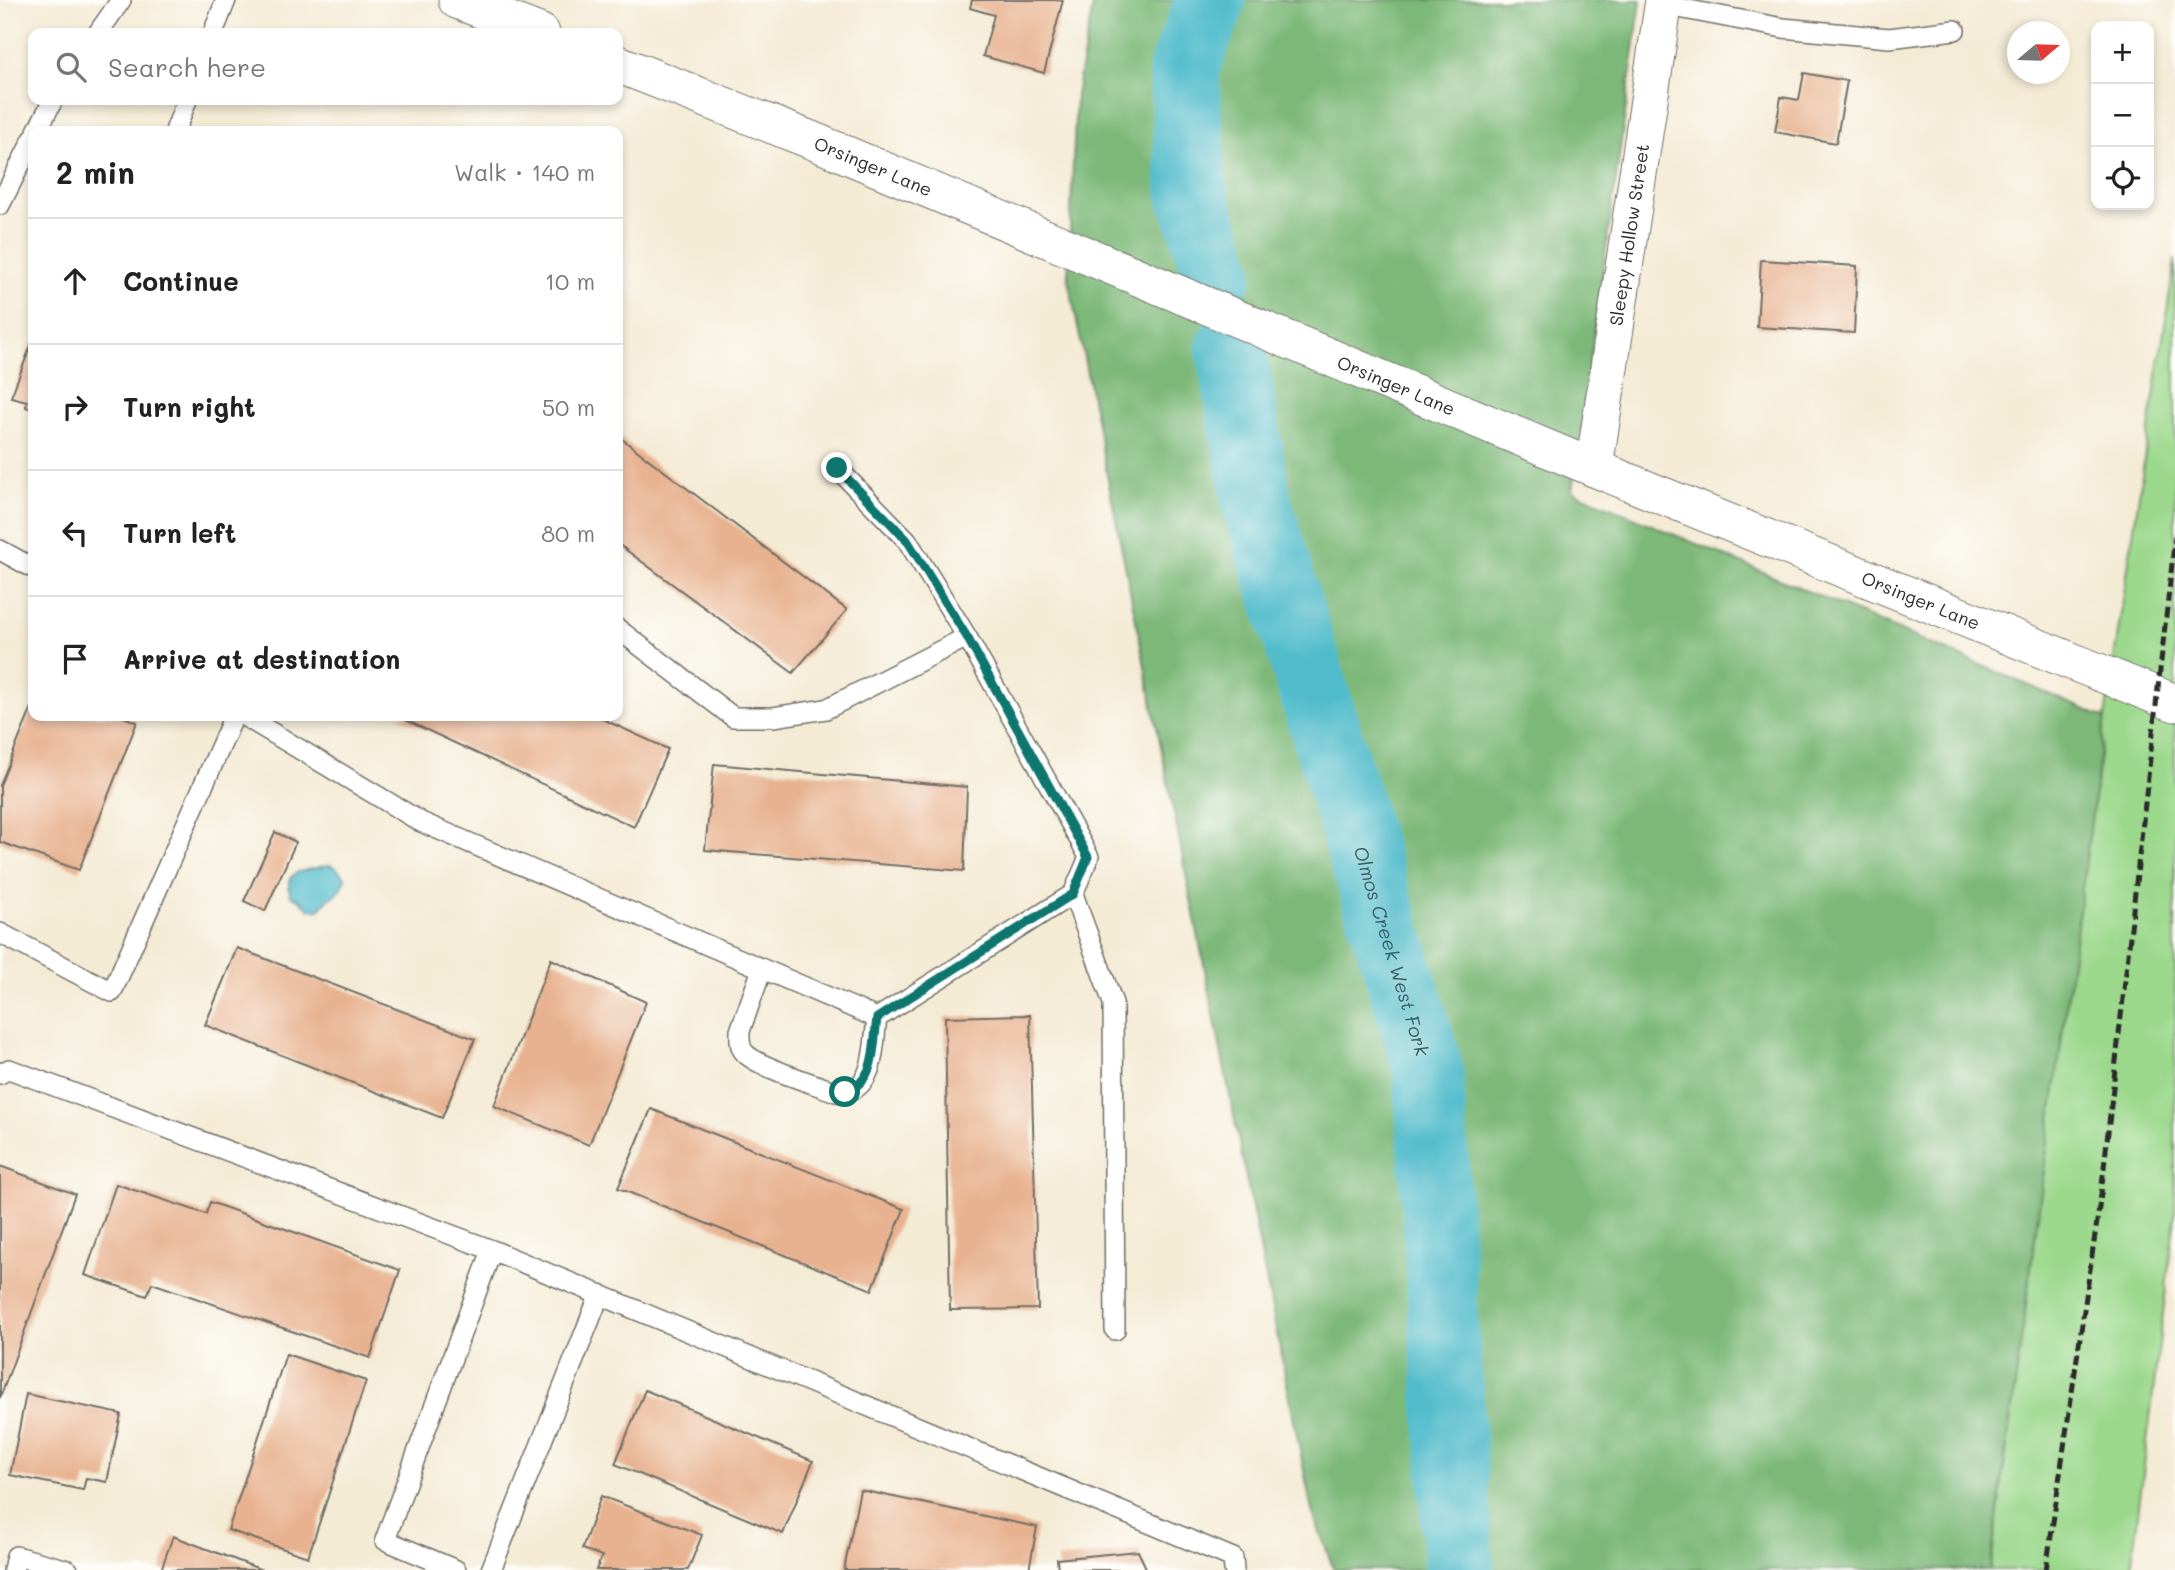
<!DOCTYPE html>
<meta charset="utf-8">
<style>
body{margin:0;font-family:Mali,sans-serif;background:#f2f2f2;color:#222}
.controls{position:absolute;right:21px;top:21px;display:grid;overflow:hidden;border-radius:14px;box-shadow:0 4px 10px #0003}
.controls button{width:63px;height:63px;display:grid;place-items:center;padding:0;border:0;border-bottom:2px solid #e0e0e0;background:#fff;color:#222;font:35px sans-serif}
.compass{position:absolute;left:2007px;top:21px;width:63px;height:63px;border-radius:50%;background:#fff;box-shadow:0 4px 10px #0003;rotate:71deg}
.stop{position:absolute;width:21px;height:21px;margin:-16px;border:5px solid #0f766e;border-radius:50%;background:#fff}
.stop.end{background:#0f766e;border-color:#fff;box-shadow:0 2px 7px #0008}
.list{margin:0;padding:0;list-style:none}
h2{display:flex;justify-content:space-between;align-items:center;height:91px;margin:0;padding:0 28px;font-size:30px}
h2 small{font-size:23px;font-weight:400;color:#767676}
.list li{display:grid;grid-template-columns:46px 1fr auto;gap:21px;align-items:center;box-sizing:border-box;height:126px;padding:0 28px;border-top:2px solid #e0e0e0}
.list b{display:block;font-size:26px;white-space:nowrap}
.list em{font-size:23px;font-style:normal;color:#767676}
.icon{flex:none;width:38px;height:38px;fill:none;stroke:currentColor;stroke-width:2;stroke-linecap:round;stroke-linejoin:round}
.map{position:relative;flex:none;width:2175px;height:1570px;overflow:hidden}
.search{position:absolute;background:#fff;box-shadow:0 4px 10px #0003;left:28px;top:28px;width:595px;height:77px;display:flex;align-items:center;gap:18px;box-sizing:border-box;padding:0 24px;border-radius:14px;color:#767676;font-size:26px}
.panel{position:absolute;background:#fff;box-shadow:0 4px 10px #0003;left:28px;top:126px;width:595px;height:595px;border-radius:14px}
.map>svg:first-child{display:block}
.green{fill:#9bd88c;stroke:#63825c;stroke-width:2}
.forest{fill:#7cb878;stroke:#547252;stroke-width:2}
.water{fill:#50bbcb;stroke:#3e737b;stroke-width:2}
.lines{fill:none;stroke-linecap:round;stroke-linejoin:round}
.river{stroke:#50bbcb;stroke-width:70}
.building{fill:#e8b290}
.lane-casing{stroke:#716e66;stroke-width:22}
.street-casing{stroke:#716e66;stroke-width:39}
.lane{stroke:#fff;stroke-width:19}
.street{stroke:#fff;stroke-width:37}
.rail{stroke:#2b2b2b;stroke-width:5;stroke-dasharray:10 5;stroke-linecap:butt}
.route{stroke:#0f766e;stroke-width:9}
.labels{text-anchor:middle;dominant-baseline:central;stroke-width:7;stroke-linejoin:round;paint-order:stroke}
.street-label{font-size:18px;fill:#2b2b2b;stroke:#fdfcf7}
.water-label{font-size:19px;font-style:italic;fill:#385d63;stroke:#fdfcf7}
</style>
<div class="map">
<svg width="2175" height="1570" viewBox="0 0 2175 1570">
<rect width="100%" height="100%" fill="#fdfcf7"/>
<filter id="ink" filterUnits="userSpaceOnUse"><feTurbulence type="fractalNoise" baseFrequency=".0143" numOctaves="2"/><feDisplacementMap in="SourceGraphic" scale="14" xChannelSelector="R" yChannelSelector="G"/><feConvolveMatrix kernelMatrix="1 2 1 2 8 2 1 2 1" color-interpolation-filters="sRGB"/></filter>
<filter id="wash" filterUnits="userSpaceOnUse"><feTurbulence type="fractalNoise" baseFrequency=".00686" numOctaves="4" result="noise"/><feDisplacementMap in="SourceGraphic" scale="28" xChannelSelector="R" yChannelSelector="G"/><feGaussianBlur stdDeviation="1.57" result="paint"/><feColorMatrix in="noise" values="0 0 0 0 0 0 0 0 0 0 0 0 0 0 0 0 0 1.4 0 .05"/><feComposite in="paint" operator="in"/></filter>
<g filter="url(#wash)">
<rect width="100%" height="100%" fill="#f4ebd5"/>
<path class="green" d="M2175 259V1217L2131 1570H1990L2105 718Z"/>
<path class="forest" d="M1094 0H1641L1572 491 2105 718 1990 1570H1334L1312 1511 1068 277 1076 95Z"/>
<path class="water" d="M329 865 335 867 345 877C342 898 328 894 319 910L309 909 299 899 291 896 289 888 291 877 298 872Z"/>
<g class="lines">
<g class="river">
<path d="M1211 0 1184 68 1192 194 1218 272"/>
<path id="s1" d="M1231 348 1257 504 1428 1068 1459 1570"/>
</g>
</g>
<g id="blocks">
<path class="building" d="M972 0H1063L1044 73 983 56 994 15 970 8Z
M1804 73 1847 81 1836 143 1775 132 1781 97 1799 100Z
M1761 260 1857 266 1854 333 1757 327Z
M33 340V410L26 407 27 401 11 397Z
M618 436 847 610 793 673 618 544Z
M33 705V716H121L137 722 79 870 0 842V785Z
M397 716H596L668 749 634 827Z
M714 764 967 787 964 871 705 850Z
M275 832 296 842 265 911 244 901Z
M237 948 475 1039 442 1118 205 1025Z
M551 959 646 1002 589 1145 494 1106Z
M1030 1015 1038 1309 950 1310 945 1017Z
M651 1109 904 1209 872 1290 618 1188Z
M0 1166 75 1194 0 1398Z
M116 1184 206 1214 210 1202 400 1270 370 1358 152 1283 147 1296 85 1275Z
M286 1354 366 1381 308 1557 228 1530Z
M645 1390 813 1461 783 1534 615 1464Z
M26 1394 121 1414 107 1482 86 1478 83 1490 10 1475Z
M860 1490 1037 1527 1029 1570H844Z
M601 1496 702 1535 688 1570H596L602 1556 582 1549Z
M173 1536 262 1570H161Z
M1138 1551 1147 1570H1058L1057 1559Z"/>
</g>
</g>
<g filter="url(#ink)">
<use href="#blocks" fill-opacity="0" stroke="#716e66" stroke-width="2"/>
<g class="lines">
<g class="lane-casing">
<path id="lane" d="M1663 5 1783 28 1889 38 1955 30
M98 33 121 0
M213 33 226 0
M37 131 53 100
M175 131 187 100
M0 205 33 139
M837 468 907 540 967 637
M0 550 33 568
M618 629 733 717H773L826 709 967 637 1089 857 1073 894 877 1018
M244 716 421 822 877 1018
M1073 894 1113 1003 1115 1330
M0 933 112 992 234 716
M762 969 740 1031C740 1037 739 1046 744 1052 756 1067 816 1084 836 1092 876 1095 873 1046 877 1018
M0 1074 9 1069 492 1250 1233 1558 1234 1570
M13 1570 16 1556 68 1570
M456 1570 385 1540 492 1250
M491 1570 600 1294"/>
</g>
<g class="street-casing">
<g id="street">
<path d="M457 0 541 33"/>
<path id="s2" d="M618 64 811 140 1594 468 2175 703"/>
<path id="s3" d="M1594 468 1664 0"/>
</g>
</g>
<use href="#lane" class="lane"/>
<use href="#street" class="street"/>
<path class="rail" d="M2046 1570 2101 1194 2175 537"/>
</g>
</g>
<g class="lines" filter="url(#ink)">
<path class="route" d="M837 468 907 540 967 637 1088 857 1073 894 877 1018C873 1046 877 1081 845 1092"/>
</g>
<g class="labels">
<g class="street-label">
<text stroke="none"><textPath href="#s2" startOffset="275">Orsinger Lane</textPath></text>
<text stroke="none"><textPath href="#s3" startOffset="236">Sleepy Hollow Street</textPath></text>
<text stroke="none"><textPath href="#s2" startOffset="842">Orsinger Lane</textPath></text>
<text stroke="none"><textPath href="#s2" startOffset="1409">Orsinger Lane</textPath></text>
</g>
<g class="water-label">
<text stroke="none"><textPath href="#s1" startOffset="625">Olmos Creek West Fork</textPath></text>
</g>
</g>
</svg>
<div class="controls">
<button>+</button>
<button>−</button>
<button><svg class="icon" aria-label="locate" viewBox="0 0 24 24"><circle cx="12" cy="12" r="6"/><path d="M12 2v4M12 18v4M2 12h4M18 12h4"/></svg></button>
</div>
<svg class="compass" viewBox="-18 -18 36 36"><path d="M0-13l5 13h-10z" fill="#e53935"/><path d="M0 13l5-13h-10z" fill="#767676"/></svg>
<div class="stop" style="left:845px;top:1092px"></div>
<div class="stop end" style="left:837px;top:468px"></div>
<div class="search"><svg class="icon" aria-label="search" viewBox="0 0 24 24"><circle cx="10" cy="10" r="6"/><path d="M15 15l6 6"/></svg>Search here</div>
<section class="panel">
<h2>2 min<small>Walk · 140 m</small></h2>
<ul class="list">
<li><svg class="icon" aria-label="ahead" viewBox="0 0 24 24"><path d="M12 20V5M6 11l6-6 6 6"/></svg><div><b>Continue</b></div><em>10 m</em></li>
<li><svg class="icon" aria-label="right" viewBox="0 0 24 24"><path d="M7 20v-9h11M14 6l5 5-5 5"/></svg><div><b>Turn right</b></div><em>50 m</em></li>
<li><svg class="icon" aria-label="left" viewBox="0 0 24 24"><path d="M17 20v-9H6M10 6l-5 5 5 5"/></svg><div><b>Turn left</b></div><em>80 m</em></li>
<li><svg class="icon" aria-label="arrive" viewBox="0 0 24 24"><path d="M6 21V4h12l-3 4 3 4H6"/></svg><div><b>Arrive at destination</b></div></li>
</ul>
</section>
</div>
